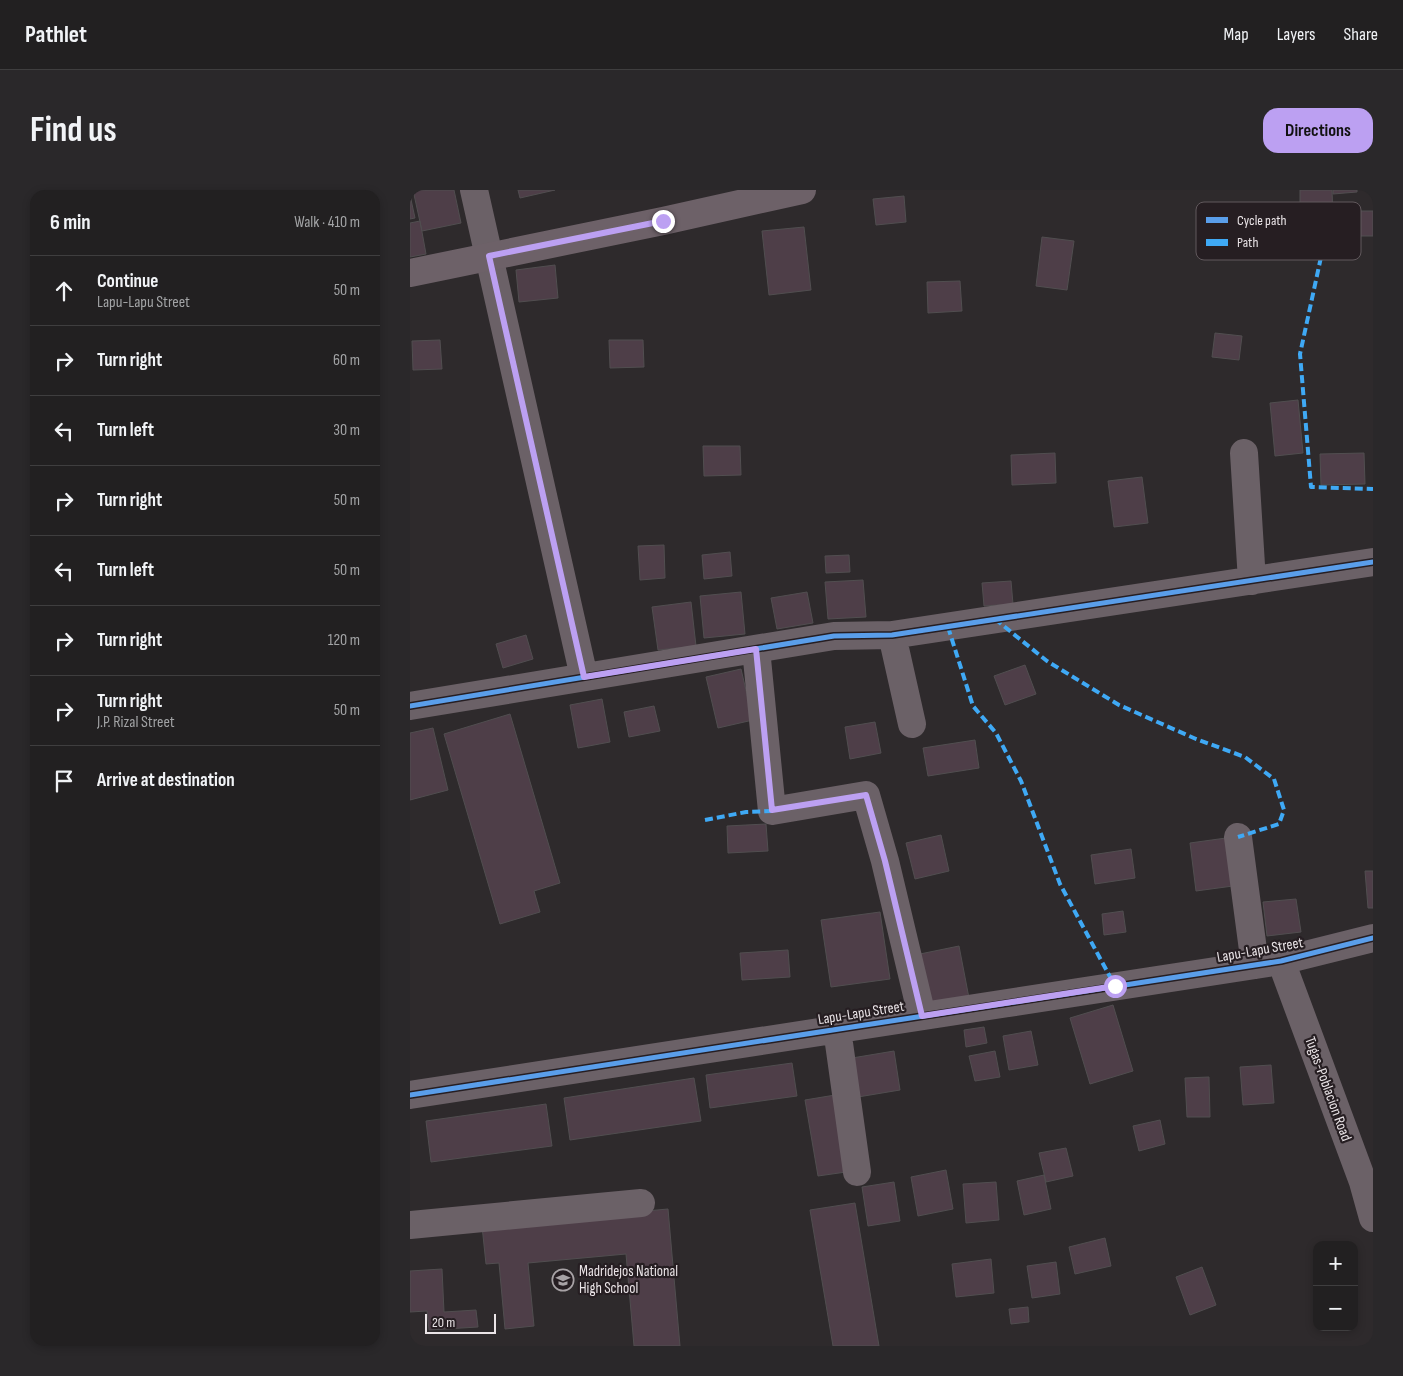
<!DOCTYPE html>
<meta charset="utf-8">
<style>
body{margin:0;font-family:"Sofia Sans Condensed",sans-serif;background:#2a282a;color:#f1f3f6}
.controls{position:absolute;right:15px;bottom:15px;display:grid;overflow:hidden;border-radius:10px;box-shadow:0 2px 8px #0003}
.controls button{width:45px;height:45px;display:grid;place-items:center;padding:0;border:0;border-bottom:1px solid #3f3e3f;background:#222021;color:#f1f3f6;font:25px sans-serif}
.scale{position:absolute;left:15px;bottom:12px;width:71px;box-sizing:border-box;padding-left:5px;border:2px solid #eae4e7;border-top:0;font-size:14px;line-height:18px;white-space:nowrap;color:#eae4e7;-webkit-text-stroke:4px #261e22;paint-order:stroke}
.stop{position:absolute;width:15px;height:15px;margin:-11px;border:4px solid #bca0f2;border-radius:50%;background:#fff}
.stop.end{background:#bca0f2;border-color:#fff;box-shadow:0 1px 5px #0008}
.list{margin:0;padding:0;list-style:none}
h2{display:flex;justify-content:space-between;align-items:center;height:65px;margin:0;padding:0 20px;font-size:21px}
h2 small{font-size:16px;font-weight:400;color:#a2a3a5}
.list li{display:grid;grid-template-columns:32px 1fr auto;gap:15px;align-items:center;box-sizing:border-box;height:70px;padding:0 20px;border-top:1px solid #3f3e3f}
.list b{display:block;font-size:19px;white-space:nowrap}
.list p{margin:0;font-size:16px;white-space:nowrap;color:#a2a3a5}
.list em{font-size:16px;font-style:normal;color:#a2a3a5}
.icon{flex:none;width:28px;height:28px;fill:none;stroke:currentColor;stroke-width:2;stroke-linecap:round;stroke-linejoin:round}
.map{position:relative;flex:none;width:963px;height:1156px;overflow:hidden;border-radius:15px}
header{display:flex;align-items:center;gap:30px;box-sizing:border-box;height:70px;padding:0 25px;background:#222021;border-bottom:1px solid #3f3e3f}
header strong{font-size:24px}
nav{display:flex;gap:28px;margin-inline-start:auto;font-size:18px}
.intro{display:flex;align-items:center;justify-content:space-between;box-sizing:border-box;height:120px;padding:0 30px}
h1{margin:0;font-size:35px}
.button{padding:12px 22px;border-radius:15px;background:#bca0f2;color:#111;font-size:18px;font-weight:700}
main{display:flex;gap:30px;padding:0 30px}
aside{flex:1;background:#222021;border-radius:15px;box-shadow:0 2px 8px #0003}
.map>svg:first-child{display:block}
.building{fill:#4e3e48;stroke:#514e50}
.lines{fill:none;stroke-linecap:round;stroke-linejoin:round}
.minor{stroke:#6b6167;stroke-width:28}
.major{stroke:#6d6168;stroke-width:28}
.quiet{stroke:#3fa9f5;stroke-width:4;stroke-dasharray:8 4;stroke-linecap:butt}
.cycleway-casing{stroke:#261e22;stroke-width:8}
.cycleway{stroke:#5a9eea;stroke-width:5}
.route{stroke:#bca0f2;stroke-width:6}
.labels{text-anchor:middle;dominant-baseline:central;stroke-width:4.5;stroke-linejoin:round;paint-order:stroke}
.street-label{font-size:15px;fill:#eae4e7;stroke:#261e22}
.poi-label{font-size:15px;fill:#eae4e7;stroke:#261e22;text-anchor:start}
.key{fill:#261e22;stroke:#61595d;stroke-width:1}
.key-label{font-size:14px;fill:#eae4e7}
</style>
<header>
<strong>Pathlet</strong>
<nav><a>Map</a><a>Layers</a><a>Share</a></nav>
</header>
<div class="intro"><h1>Find us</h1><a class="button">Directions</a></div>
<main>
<aside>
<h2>6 min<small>Walk · 410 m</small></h2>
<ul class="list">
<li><svg class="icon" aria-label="ahead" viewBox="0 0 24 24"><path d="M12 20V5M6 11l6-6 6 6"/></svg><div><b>Continue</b><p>Lapu-Lapu Street</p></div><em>50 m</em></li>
<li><svg class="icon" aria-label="right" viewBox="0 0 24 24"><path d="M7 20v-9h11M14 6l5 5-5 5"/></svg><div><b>Turn right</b></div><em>60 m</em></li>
<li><svg class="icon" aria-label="left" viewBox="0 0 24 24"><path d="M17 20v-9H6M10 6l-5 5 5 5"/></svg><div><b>Turn left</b></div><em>30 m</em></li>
<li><svg class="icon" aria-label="right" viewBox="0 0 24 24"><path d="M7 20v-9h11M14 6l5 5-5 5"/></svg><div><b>Turn right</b></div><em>50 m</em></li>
<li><svg class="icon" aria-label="left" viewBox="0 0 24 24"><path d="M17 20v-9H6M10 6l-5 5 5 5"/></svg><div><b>Turn left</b></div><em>50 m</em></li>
<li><svg class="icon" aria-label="right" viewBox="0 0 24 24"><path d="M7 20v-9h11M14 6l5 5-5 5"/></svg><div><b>Turn right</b></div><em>120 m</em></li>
<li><svg class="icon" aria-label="right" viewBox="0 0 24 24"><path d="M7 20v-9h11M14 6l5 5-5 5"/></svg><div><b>Turn right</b><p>J.P. Rizal Street</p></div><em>50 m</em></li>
<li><svg class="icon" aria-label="arrive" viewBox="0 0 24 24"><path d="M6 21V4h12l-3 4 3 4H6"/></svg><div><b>Arrive at destination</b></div></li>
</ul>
</aside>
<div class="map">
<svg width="963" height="1156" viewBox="0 0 963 1156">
<rect width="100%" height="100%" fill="#2e2a2c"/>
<path class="building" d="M3 0H44L51 33 12 41Z
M108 0H145L110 8Z
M890 0H922L923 28 890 29Z
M923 0H947V2L923 4Z
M0 5 5 28 0 29Z
M494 6 496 32 466 35 463 9Z
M948 21H963V46H949Z
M10 31 16 64 0 67V33Z
M394 37 401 100 359 105 352 41Z
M632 47 664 51 657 100 626 96Z
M145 75 148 108 109 112 106 80Z
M550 91 552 121 518 123 517 92Z
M805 143 832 146 829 170 802 167Z
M30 150 32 179 3 180 2 151Z
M199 150H233L234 177 200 178Z
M888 210 893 263 865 266 860 213Z
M293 256H330L331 285 294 286Z
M645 263 646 293 602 295 601 265Z
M954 263 955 294 911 295 910 264Z
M732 287 738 333 704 337 698 291Z
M254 355 255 388 230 390 228 356Z
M320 362 322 386 294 389 292 365Z
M439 365 440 382 416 383 415 366Z
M453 390 456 427 418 429 415 392Z
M601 391 603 414 574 416 572 393Z
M331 402 335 444 294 448 290 406Z
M397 402 403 433 367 439 361 408Z
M281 412 286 456 248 460 242 417Z
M116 445 123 469 93 478 86 454Z
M615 475 626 504 595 515 584 486Z
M331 479 343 530 308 538 296 487Z
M192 509 200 552 168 558 160 515Z
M244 516 250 541 219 547 214 522Z
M100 524 150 693 124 701 130 722 90 734 34 544Z
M465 532 471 563 440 569 435 537Z
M23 538 38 600 0 610V543Z
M565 550 569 578 518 586 513 558Z
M356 634 358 661 318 663 317 636Z
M531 645 539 681 505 689 496 653Z
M816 648 823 696 786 701 780 653Z
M721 659 725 688 685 694 681 665Z
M955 681H963V718H958Z
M886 709 891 742 857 746 853 712Z
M713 721 716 742 694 745 692 724Z
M470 722 480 789 421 797 411 730Z
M549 756 559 808 520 815 510 764Z
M378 760 380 787 332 790 330 763Z
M703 815 723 881 680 894 660 828Z
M574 837 577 853 556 857 554 840Z
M621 841 628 875 599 880 593 846Z
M484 861 490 900 448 907 442 868Z
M585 861 590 887 565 891 559 866Z
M382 873 387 906 300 918 296 885Z
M861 875 864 913 833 915 830 877Z
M799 887 800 927H777L775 888Z
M284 888 291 931 160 950 154 908Z
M431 904 443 981 408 986 395 910Z
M136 914 142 956 21 972 16 931Z
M750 930 755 954 729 961 723 936Z
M656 958 663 986 636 992 629 963Z
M536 980 543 1019 508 1026 501 987Z
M634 985 641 1019 614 1025 607 991Z
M484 992 490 1031 458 1036 452 997Z
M586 992 589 1030 556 1033 553 994Z
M445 1013 469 1156H423L400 1020Z
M258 1019 270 1156H224L216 1064 118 1073 124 1136 95 1139 89 1073 76 1074 72 1036Z
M695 1048 701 1076 665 1084 659 1057Z
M581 1069 584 1103 546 1107 542 1074Z
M646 1072 650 1104 622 1108 617 1076Z
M792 1077 806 1115 780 1125 766 1087Z
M32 1079 34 1122 66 1120 68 1137 19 1140 17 1121 0 1122V1081Z
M618 1117 619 1132 601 1134 599 1119Z"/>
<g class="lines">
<path class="minor" d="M64 0 174 487
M834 263 842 391
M482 445 502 534
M346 459 362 621 456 605 475 671 512 826
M0 516 424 446 482 445 963 372
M828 647 845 775
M871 771 953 992 963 1028
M427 839 447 982
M0 905 871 771 963 748
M0 1035 231 1013"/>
<path class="major" d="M0 83 253 31 392 0"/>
<path class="quiet" d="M916 44 890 164 901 297 963 299
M585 429 637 471 709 515 786 549 835 567 864 589 874 620 869 634 828 647
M538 437 563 516 586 543 611 591 650 694 705 796
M295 630 336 622 362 621"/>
<g class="cycleway-casing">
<path id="cycleway" d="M0 516 424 446 482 445 963 372
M0 905 871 771 963 748"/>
</g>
<use href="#cycleway" class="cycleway"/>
</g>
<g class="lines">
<path class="route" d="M253 31 79 66 174 487 346 459 362 620 456 605 475 671 512 826 705 796"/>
</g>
<defs>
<g id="school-ring" transform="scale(1.125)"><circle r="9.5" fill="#261e22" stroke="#a8a3a6" stroke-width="1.5"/><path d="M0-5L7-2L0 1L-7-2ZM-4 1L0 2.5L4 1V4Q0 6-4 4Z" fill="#a8a3a6"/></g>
</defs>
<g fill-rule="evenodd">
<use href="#school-ring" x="153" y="1090"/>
</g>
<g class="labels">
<g class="street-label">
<text transform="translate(850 760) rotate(-10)">Lapu-Lapu Street</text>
<text transform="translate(451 823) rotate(-9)">Lapu-Lapu Street</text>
<text transform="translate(918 899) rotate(70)">Tugas-Poblacion Road</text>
</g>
<g class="poi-label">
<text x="169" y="1081">Madridejos National<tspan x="169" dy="17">High School</tspan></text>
</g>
</g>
<rect x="786" y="12" width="165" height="58" rx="8" class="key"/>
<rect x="796" y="27" width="22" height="6" fill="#5a9eea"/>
<rect x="796" y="49" width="22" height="7" fill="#3fa9f5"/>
<g class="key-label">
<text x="827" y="35">Cycle path</text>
<text x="827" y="57">Path</text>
</g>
</svg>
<div class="controls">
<button>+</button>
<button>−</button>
</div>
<div class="scale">20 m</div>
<div class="stop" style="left:705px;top:796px"></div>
<div class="stop end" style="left:253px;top:31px"></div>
</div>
</main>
